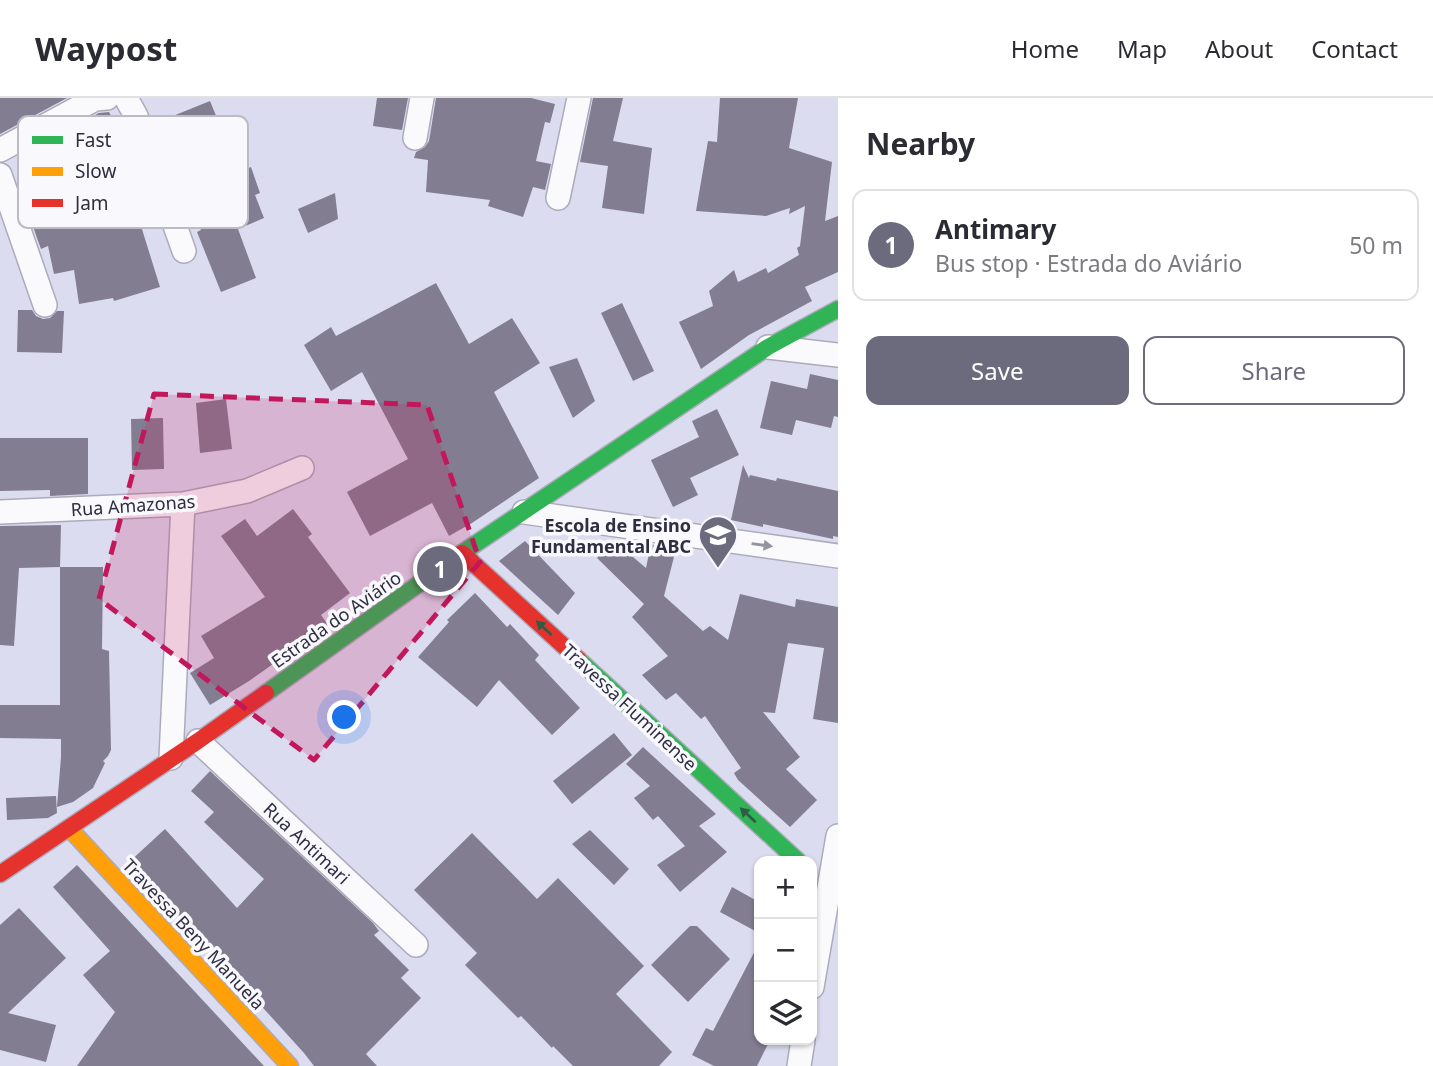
<!DOCTYPE html>
<meta charset="utf-8">
<style>
body{margin:0;font-family:"Noto Sans",sans-serif;background:#f2f2f3;color:#2b2b33}
.controls{position:absolute;right:21px;bottom:21px;display:grid;overflow:hidden;border-radius:14px;box-shadow:0 2px 5px #0004}
.controls button{width:63px;height:63px;display:grid;place-items:center;padding:0;border:0;border-bottom:2px solid #e1e1e2;background:#fff;color:#2b2b33;font:35px sans-serif}
.you{position:absolute;left:345px;top:620px;width:24px;height:24px;margin:-18px;border:5px solid #fff;border-radius:50%;background:#1a73e8;box-shadow:0 0 0 10px #1a73e833}
.badge{display:grid;place-items:center;width:46px;height:46px;border-radius:50%;background:#6c6b7e;color:#fff;font-size:23px;font-weight:700}
.pin{position:absolute;translate:-50% -50%;border:4px solid #fff;box-shadow:0 2px 7px #0006}
.list{margin:0;padding:0;list-style:none}
h2{display:flex;justify-content:space-between;align-items:center;height:91px;margin:0;padding:0 28px;font-size:30px}
h2 small{font-size:23px;font-weight:400;color:#7c7c81}
.list li{display:grid;grid-template-columns:46px 1fr auto;gap:21px;align-items:center;box-sizing:border-box;height:112px;margin:0 14px 14px;padding:0 14px;border:2px solid #e1e1e2;border-radius:14px}
.list b{display:block;font-size:26px;white-space:nowrap}
.list p{margin:0;font-size:23px;white-space:nowrap;color:#7c7c81}
.list em{font-size:23px;font-style:normal;color:#7c7c81}
.actions{display:flex;gap:14px;padding:21px 28px}
.actions a{flex:1;padding:16px 0;border:2px solid #6c6b7e;border-radius:14px;text-align:center;font-size:24px;color:#6c6b7e}
.actions .main{background:#6c6b7e;color:#fff}
.icon{flex:none;width:38px;height:38px;fill:none;stroke:currentColor;stroke-width:2;stroke-linecap:round;stroke-linejoin:round}
.map{position:relative;flex:none;width:838px;height:968px;overflow:hidden}
header{display:flex;align-items:center;gap:42px;box-sizing:border-box;height:98px;padding:0 35px;background:#fff;border-bottom:2px solid #e1e1e2}
header strong{font-size:33px}
nav{display:flex;gap:38px;margin-inline-start:auto;font-size:24px}
main{display:flex}
aside{flex:1;background:#fff}
.map>svg:first-child{display:block}
.building{fill:#837d92}
.lines{fill:none;stroke-linecap:round;stroke-linejoin:round}
.street-casing{stroke:#ababbc;stroke-width:26}
.fast-casing{stroke:#ababbc;stroke-width:19}
.slow-casing{stroke:#ababbc;stroke-width:19}
.jam-casing{stroke:#ababbc;stroke-width:19}
.street{stroke:#fafafd;stroke-width:23}
.fast{stroke:#30b455;stroke-width:16}
.slow{stroke:#ff9f0a;stroke-width:16}
.jam{stroke:#e5322d;stroke-width:16}
.oneway{fill:#94949e}
.oneway2{fill:#2f5d47}
.marked{fill:#c2185b;fill-opacity:0.2;stroke:#c2185b;stroke-width:5;stroke-dasharray:14 9;stroke-linejoin:round}
.labels{text-anchor:middle;dominant-baseline:central;stroke-width:7;stroke-linejoin:round;paint-order:stroke}
.street-label{font-size:18px;fill:#2f2e40;stroke:#f8f8fd}
.poi-label{font-size:18px;font-weight:bold;fill:#2f2e40;stroke:#f8f8fd;text-anchor:end}
.key{fill:#f8f8fd;stroke:#bcbbc4;stroke-width:2}
.key-label{font-size:19px;fill:#2f2e40}
</style>
<header>
<strong>Waypost</strong>
<nav><a>Home</a><a>Map</a><a>About</a><a>Contact</a></nav>
</header>
<main>
<div class="map">
<svg width="838" height="968" viewBox="0 0 838 968">
<rect width="100%" height="100%" fill="#dcdcf0"/>
<path class="building" d="M0 0H67L0 36Z
M377 0H408L402 32 373 28Z
M436 0H531L555 6 550 25 545 24 536 63 551 66 545 92 533 89 523 119 488 108 490 102 426 94 428 62 414 60 416 54 425 49 429 43Z
M593 0H623L613 43 652 50 644 116 602 110 608 68 580 64Z
M720 0H798L789 50 832 64 825 123 838 118V174L805 189 812 203 749 237 701 271 679 224 713 208 709 193 734 172 738 184 766 170 768 175 799 157 797 150 800 148 805 108 789 116 790 110 766 118 696 113 708 43 717 44Z
M210 3 230 52 236 49 246 71 251 69 260 95 255 97 264 120 238 131 256 180 221 194 197 134 201 132 158 24Z
M109 14 127 48 131 45 140 71 134 74 157 120 141 128 160 189 114 203 113 200 79 206 74 172 54 176 48 148 41 151 37 140 24 102 36 97 26 76 53 64 74 111 114 90 96 59 82 66 65 33 99 15Z
M335 95 338 121 308 135 298 111Z
M436 185 469 246 512 220 540 265 494 294 539 380 472 425 449 438 432 405 370 438 347 394 408 361 362 274 331 293 304 247 331 229 336 238Z
M622 205 654 273 633 283 601 215Z
M18 212H32L36 218 43 221 50 220 57 213H64L62 255 17 254Z
M577 260 595 303 573 320 549 269Z
M810 276 838 282V319L834 318 831 330 796 322 792 337 760 330 771 283 807 291Z
M226 301 232 351 200 355 196 305Z
M717 311 739 357 690 380 698 397 673 409 651 362 699 339 692 323Z
M163 320 164 371 132 372 131 321Z
M0 340H88V396L50 398V392L0 393Z
M743 367 749 380 750 377 776 383 777 380 838 393V439L833 438V441L763 426V429L731 422Z
M293 411 312 436 308 439 350 495 321 517 328 527 249 583 210 607 190 575 214 560 201 538 265 499 221 438 245 421 257 438Z
M61 427 60 469 19 470 14 548 0 547V428Z
M613 442 646 470 651 446 675 455 664 498 703 533 710 528 728 542 740 496 795 509 796 501 838 509V625L813 621 824 550 788 545 775 615 763 614 800 659 786 671 817 702 790 729 738 682 734 675 741 670 705 618 701 621 676 595 666 602 642 577 668 558 632 519 644 506 597 460Z
M525 443 575 495 558 517 499 463Z
M60 469H103L102 551 109 553 111 652 108 658 103 663 105 665 93 690 73 704 57 709 61 659V641L0 640V607H60Z
M475 495 507 529 510 526 539 557 535 562 580 610 552 637 499 582 477 609 418 559 449 524 447 522Z
M614 635 632 657 572 706 553 683Z
M643 649 716 716 699 728 727 754 680 794 657 767 685 748 658 718 653 722 634 700 650 688 626 666Z
M210 673 373 825 379 833 374 837 409 872 401 880 421 900 366 956 377 968H314L304 955 177 815 175 816 128 765 165 731 237 810 264 781 204 724 214 714 191 693Z
M56 698 57 715 48 720 7 722 6 700Z
M590 732 629 771 614 787 572 746Z
M472 735 537 801 558 780 644 868 616 896 672 954 659 968H573L553 948 552 950 521 918 518 920 465 867 477 855 414 792Z
M77 767 264 968H77L115 914 83 877 110 853 53 789Z
M732 789 759 804V835L720 814Z
M19 810 66 860 8 915 56 927 46 964 0 952V827Z
M690 828H697L730 861 688 904 651 867Z
M759 845V942H770L757 968H714L692 957 706 930 713 933Z"/>
<g class="lines">
<g class="street-casing">
<path id="street" d="M126 0 136 18 184 153
M415 40 422 0
M0 52 95 1 107 0
M0 77 45 207
M558 100 579 0
M768 249 838 257
M0 414 183 406 247 393 302 370
M524 414 838 458
M198 643 416 847
M171 660 183 406
M812 889 838 738
M799 968 803 942"/>
</g>
<g class="fast-casing">
<path id="fast" d="M579 562 798 763
M266 595 462 455 768 249 838 211"/>
</g>
<g class="slow-casing">
<path id="slow" d="M69 730 290 968"/>
</g>
<g class="jam-casing">
<path id="jam" d="M462 455 579 562
M0 776 198 643 266 595"/>
</g>
<use href="#street" class="street"/>
<use href="#fast" class="fast"/>
<use href="#slow" class="slow"/>
<use href="#jam" class="jam"/>
</g>
<defs><path id="oneway-solid" d="M-6-.8H1V-3.2L6.5 0L1 3.2V.8H-6Z" transform="scale(1.75)"/></defs>
<use class="oneway" href="#oneway-solid" transform="translate(762 447) rotate(8)"/>
<g class="oneway2">
<use href="#oneway-solid" transform="translate(544 530) rotate(-137)"/>
<use href="#oneway-solid" transform="translate(748 717) rotate(-137)"/>
</g>
<path class="marked" d="M154 296 427 307 480 464 314 662 99 501Z"/>
<defs>
<g id="school-pin" transform="scale(2.0125)"><path d="M0 17L-7.5 6A9.5 9.5 0 1 1 7.5 6Z" fill="#6c6b7e" stroke="#f8f8fd"/><path d="M0-5L7-2L0 1L-7-2ZM-4 1L0 2.5L4 1V4Q0 6-4 4Z" fill="#fff"/></g>
</defs>
<g fill-rule="evenodd">
<use href="#school-pin" x="718" y="437"/>
</g>
<g class="labels">
<g class="street-label">
<text transform="translate(133 407) rotate(-4)">Rua Amazonas</text>
<text transform="translate(336 521) rotate(-35)">Estrada do Aviário</text>
<text transform="translate(630 609) rotate(43)">Travessa Fluminense</text>
<text transform="translate(307 745) rotate(43)">Rua Antimari</text>
<text transform="translate(194 836) rotate(47)">Travessa Beny Manuela</text>
</g>
<g class="poi-label">
<text x="691" y="427">Escola de Ensino<tspan x="691" dy="21">Fundamental ABC</tspan></text>
</g>
</g>
<rect x="18" y="18" width="230" height="112" rx="10" class="key"/>
<rect x="32" y="38" width="31" height="8" fill="#30b455"/>
<rect x="32" y="69" width="31" height="9" fill="#ff9f0a"/>
<rect x="32" y="101" width="31" height="8" fill="#e5322d"/>
<g class="key-label">
<text x="75" y="49">Fast</text>
<text x="75" y="80">Slow</text>
<text x="75" y="112">Jam</text>
</g>
</svg>
<div class="controls">
<button>+</button>
<button>−</button>
<button><svg class="icon" aria-label="layers" viewBox="0 0 24 24"><path d="M12 4l9 5-9 5-9-5zM3 14l9 5 9-5"/></svg></button>
</div>
<div class="you"></div>
<div class="pin badge" style="left:440px;top:471px">1</div>
</div>
<aside>
<h2>Nearby<small></small></h2>
<ul class="list">
<li><span class="badge">1</span><div><b>Antimary</b><p>Bus stop · Estrada do Aviário</p></div><em>50 m</em></li>
</ul>
<div class="actions"><a class="main">Save</a><a>Share</a></div>
</aside>
</main>
